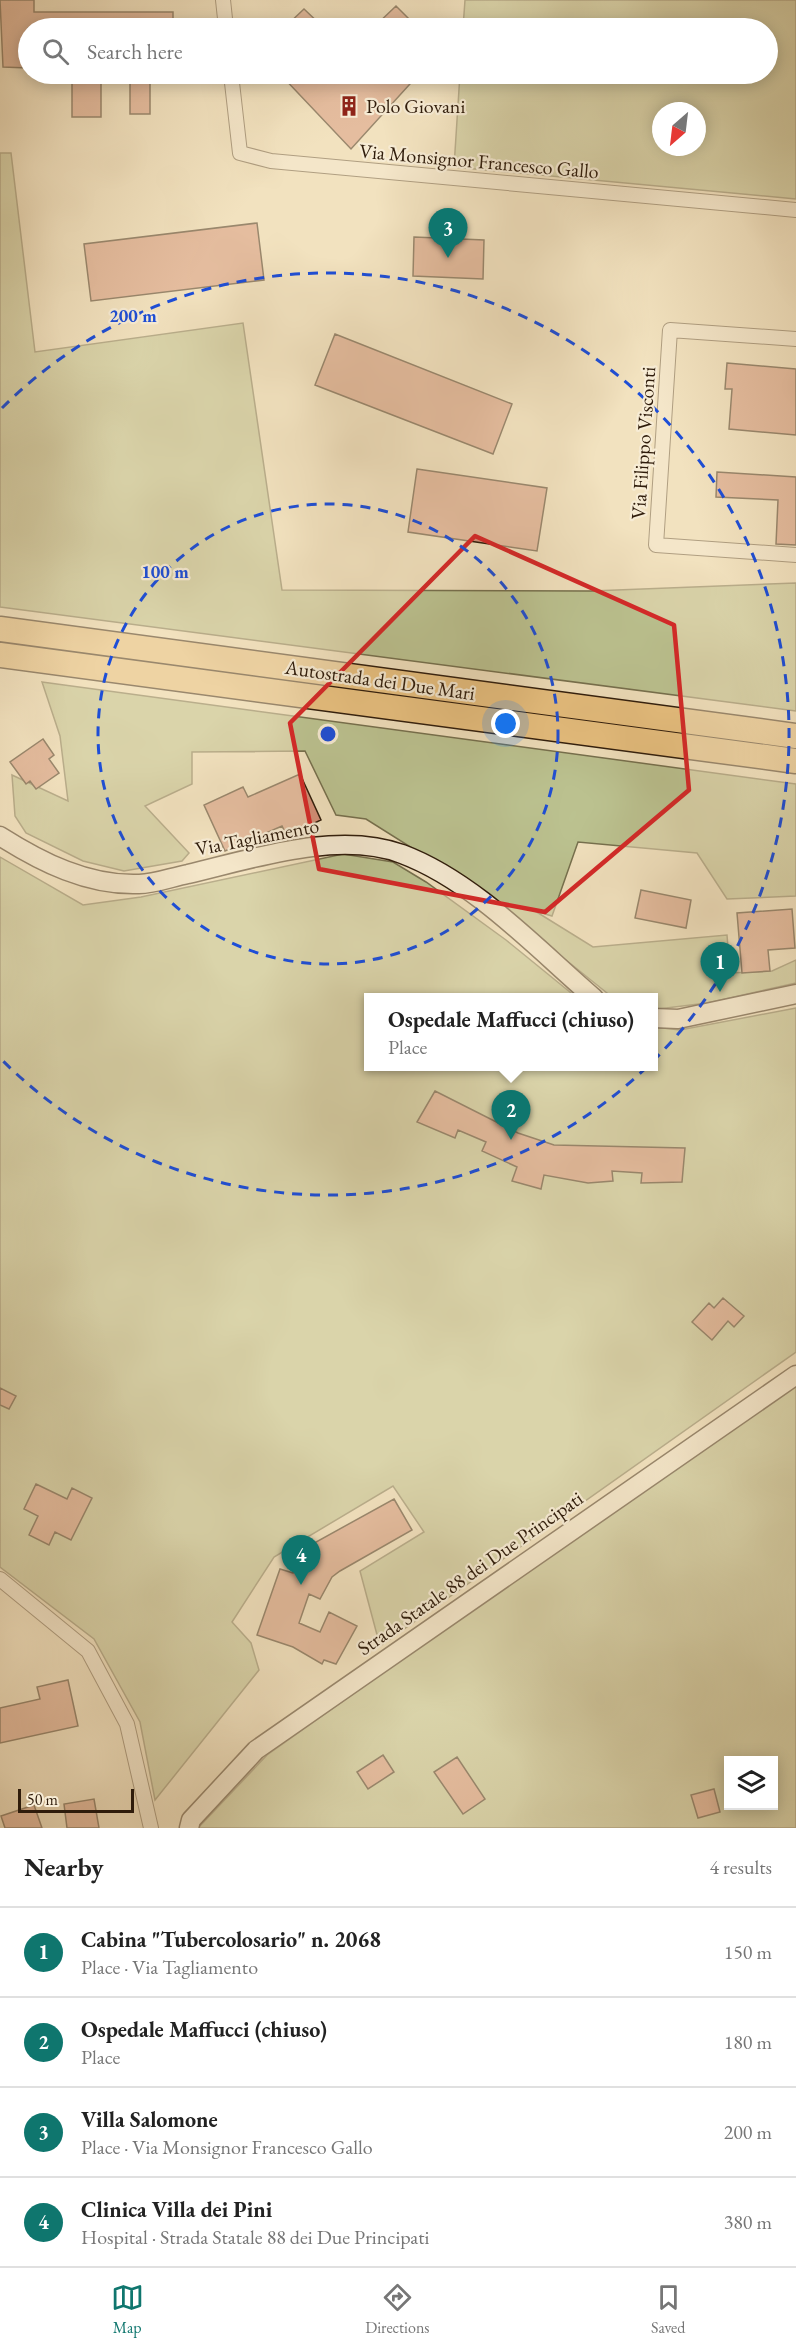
<!DOCTYPE html>
<meta charset="utf-8">
<style>
body{margin:0;font-family:"EB Garamond",serif;background:#f6f6f6;color:#222}
.controls{position:absolute;right:18px;bottom:18px;display:grid;overflow:hidden;border-radius:0px;box-shadow:0 3px 15px #0003}
.controls button{width:54px;height:54px;display:grid;place-items:center;padding:0;border:0;border-bottom:2px solid #e0e0e0;background:#fff;color:#222;font:30px sans-serif}
.compass{position:absolute;left:652px;top:102px;width:54px;height:54px;border-radius:50%;background:#fff;box-shadow:0 3px 15px #0003;rotate:208deg}
.scale{position:absolute;left:18px;bottom:15px;width:116px;box-sizing:border-box;padding-left:6px;border:3px solid #2f1c0b;border-top:0;font-size:16px;line-height:21px;white-space:nowrap;color:#2f1c0b;-webkit-text-stroke:4px #f7ecd5;paint-order:stroke}
.you{position:absolute;left:506px;top:724px;width:21px;height:21px;margin:-15px;border:4px solid #fff;border-radius:50%;background:#1a73e8;box-shadow:0 0 0 9px #1a73e833}
.badge{display:grid;place-items:center;width:39px;height:39px;border-radius:50%;background:#0f766e;color:#fff;font-size:20px;font-weight:700}
.pin{position:absolute;translate:-50% -50px;filter:drop-shadow(0 2px 3px #0008)}
.pin::after{content:'';position:absolute;top:32px;width:21px;height:18px;background:inherit;clip-path:polygon(0 0,100% 0,50% 100%)}
.popup{position:absolute;left:364px;top:993px;width:294px;height:78px;box-sizing:border-box;display:grid;place-content:center;border-radius:0px;background:#fff;filter:drop-shadow(0 2px 4px #0005);font-size:20px;white-space:nowrap;color:#767676}
.popup b{font-size:22px;color:#222}
.popup::after{content:'';position:absolute;left:50%;top:100%;margin-left:-12px;border:12px solid transparent;border-top-color:#fff}
.list{margin:0;padding:0;list-style:none}
h2{display:flex;justify-content:space-between;align-items:center;height:78px;margin:0;padding:0 24px;font-size:26px}
h2 small{font-size:20px;font-weight:400;color:#767676}
.list li{display:grid;grid-template-columns:39px 1fr auto;gap:18px;align-items:center;box-sizing:border-box;height:90px;padding:0 24px;border-top:2px solid #e0e0e0}
.list b{display:block;font-size:22px;white-space:nowrap}
.list p{margin:0;font-size:20px;white-space:nowrap;color:#767676}
.list em{font-size:20px;font-style:normal;color:#767676}
.icon{flex:none;width:33px;height:33px;fill:none;stroke:currentColor;stroke-width:2;stroke-linecap:round;stroke-linejoin:round}
.map{position:relative;flex:none;width:796px;height:1828px;overflow:hidden}
.search{position:absolute;background:#fff;box-shadow:0 3px 15px #0003;left:18px;right:18px;top:18px;height:66px;display:flex;align-items:center;gap:15px;box-sizing:border-box;padding:0 21px;border-radius:33px;color:#767676;font-size:22px}
.sheet{height:438px;background:#fff}
nav{display:flex;justify-content:space-around;align-items:center;box-sizing:border-box;height:84px;border-top:2px solid #e0e0e0;background:#fff;font-size:16px;color:#767676}
nav a{display:grid;justify-items:center;gap:3px}
nav .on{color:#0f766e}
.map>svg:first-child{display:block}
.green{fill:#bcc391;stroke:#76704e;stroke-width:1.5;fill-rule:evenodd}
.building{fill:#d69079;stroke:#2f1c0b;stroke-width:1.5}
.lines{fill:none;stroke-linecap:round;stroke-linejoin:round}
.street-casing{stroke:#604e38;stroke-width:16}
.secondary-casing{stroke:#2f1c0b;stroke-width:21}
.highway-casing{stroke:#2f1c0b;stroke-width:27}
.street{stroke:#f7ecd5;stroke-width:14}
.secondary{stroke:#f7ecd5;stroke-width:18}
.highway{stroke:#e9c180;stroke-width:24}
.marked{fill:none;stroke:#d62828;stroke-width:4.5;stroke-linejoin:round}
.ring{fill:none;stroke:#1d4ed8;stroke-width:3;stroke-dasharray:10 8}
.labels{text-anchor:middle;dominant-baseline:central;stroke-width:4.5;stroke-linejoin:round;paint-order:stroke}
.poi-label{font-size:20px;fill:#2f1c0b;stroke:#f7ecd5;text-anchor:start}
.street-label{font-size:20px;fill:#2f1c0b;stroke:#f7ecd5}
.centre{fill:#1d4ed8;stroke:#f7ecd5;stroke-width:3}
.ring-label{font-size:18px;text-anchor:middle;font-weight:bold;fill:#1d4ed8;stroke:#f7ecd5;stroke-width:4.5;stroke-linejoin:round;paint-order:stroke}
</style>
<div class="map">
<svg width="796" height="1828" viewBox="0 0 796 1828">
<rect width="100%" height="100%" fill="#f2e2bf"/>
<filter id="stains"><feTurbulence type="fractalNoise" baseFrequency=".00333" numOctaves="4"/><feColorMatrix values="0 0 0 0 .2 0 0 0 0 .09 0 0 0 0 .02 0 0 0 .5 -.17"/></filter>
<radialGradient id="worn" r=".72"><stop offset=".6" stop-color="#630" stop-opacity="0"/><stop offset="1" stop-color="#630" stop-opacity=".3"/></radialGradient>
<path class="green" d="M465 0H796V199L454 167 460 74H768V28H463ZM661 111H697V147H661Z
M0 153H11L35 352 243 323 282 590 591 591 796 583V711L0 607Z
M42 682 796 784V896L727 899 697 853 578 842 552 916 535 911 593 947 727 935 730 973 772 971 796 960V983L707 1003 658 1009 654 1008V998L612 997 505 911 498 902 366 819 336 815 305 751 192 752V784L145 806 189 853 182 861 124 871 83 861 26 833 15 816 12 775 68 801 60 736Z
M343 854 393 862 426 882 506 940 576 997 368 998V1066H654V1027L680 1030 796 1008V1352L380 1646 360 1571 424 1532 393 1486 274 1557 232 1622 251 1643 259 1670 155 1800 140 1722 94 1639 0 1567V857L83 905 141 897Z
M796 1381V1828H198L267 1755ZM728 1760H774V1806H728Z"/>
<path class="building" d="M0 0H34V12H173V28H28V68L3 67Z
M396 6 418 28H373Z
M304 9 324 28H284Z
M72 74H101V117H72Z
M130 74H150V114H130Z
M280 74H419L351 149Z
M257 223 264 280 91 301 84 244Z
M414 237 484 240 483 279 413 276Z
M335 334 512 404 493 454 315 385Z
M727 363 796 369V435L729 429 732 389H725Z
M417 469 547 488 537 551 408 532Z
M717 472 796 477V545L776 544 778 500 716 497Z
M43 739 54 755 49 759 59 773 36 789 30 781 26 784 10 762Z
M300 774 321 820 287 836 282 826 225 851 204 805 243 787 248 797Z
M641 890 691 900 686 928 635 918Z
M792 909 795 948 768 950 770 971 742 973 737 913Z
M435 1091 518 1133 554 1145 685 1148 682 1182 641 1183 642 1173 612 1171 613 1181 588 1183 544 1175 541 1189 512 1181 517 1167 482 1151 486 1142 458 1130 455 1138 417 1122Z
M723 1298 744 1316 734 1327 728 1321 712 1340 692 1322 709 1303 714 1308Z
M0 1388 16 1396 9 1409 0 1405Z
M36 1484 67 1499 72 1488 92 1498 71 1540 55 1532 49 1545 29 1535 38 1516 24 1509Z
M394 1499 412 1530 340 1571 332 1577 320 1599 309 1594 299 1623 320 1632 329 1612 357 1626 336 1664 324 1660 322 1664 293 1647 257 1635 280 1569 293 1573 298 1552Z
M68 1680 78 1726 0 1743V1708L40 1699 37 1687Z
M383 1755 394 1772 368 1789 357 1772Z
M457 1757 485 1799 463 1814 434 1772Z
M714 1789 720 1812 698 1818 691 1795Z
M94 1799 99 1828H67L64 1804Z
M34 1805 42 1828H5L1 1816Z"/>
<g class="lines">
<g class="street-casing">
<path id="street" d="M223 0 226 28
M231 74 240 153 271 161 796 210
M796 339 670 330 656 545 796 555
M0 1579 88 1651 127 1724 151 1828"/>
</g>
<g class="secondary-casing">
<path id="secondary" d="M0 836C41 862 88 886 139 884 155 884 172 877 188 874 252 859 338 830 402 854 474 881 536 948 594 998
M654 1018 678 1019 796 994
M189 1828 191 1820 256 1750 796 1375"/>
</g>
<g class="highway-casing">
<path id="highway" d="M0 629 796 736
M0 655 796 761"/>
</g>
<use href="#street" class="street"/>
<use href="#secondary" class="secondary"/>
<use href="#highway" class="highway"/>
</g>
<path d="M0 0H796V1828H0ZM475 536 674 625 689 790 545 912 319 869 290 723Z" fill="#f2e2bf" fill-opacity=".55" fill-rule="evenodd"/>
<path class="marked" d="M475 536 674 625 689 790 545 912 319 869 290 723Z"/>
<g class="ring">
<circle cx="328" cy="734" r="230"/>
<path d="M2 408A461 461 0 1 1 2 1060"/>
</g>
<defs>
<g id="building-bare" transform="scale(1.62)"><path d="M-4-6H4V6H1V3H-1V6H-4ZM-2.5-4.3h1.7v1.8h-1.7ZM.8-4.3h1.7v1.8H.8ZM-2.5-1h1.7V.8h-1.7ZM.8-1h1.7V.8H.8Z" fill="#8f2418" stroke="#f7ecd5" stroke-width="2.5" paint-order="stroke"/></g>
</defs>
<g fill-rule="evenodd">
<use href="#building-bare" x="349" y="106"/>
</g>
<g class="labels">
<g class="poi-label">
<text x="366" y="106">Polo Giovani</text>
</g>
<g class="street-label">
<text transform="translate(479 161) rotate(5)">Via Monsignor Francesco Gallo</text>
<text transform="translate(643 443) rotate(-86)">Via Filippo Visconti</text>
<text transform="translate(380 680) rotate(8)">Autostrada dei Due Mari</text>
<text transform="translate(257 837) rotate(-11)">Via Tagliamento</text>
<text transform="translate(470 1573) rotate(-35)">Strada Statale 88 dei Due Principati</text>
</g>
</g>
<circle cx="328" cy="734" r="9" class="centre"/>
<g class="ring-label">
<text x="133" y="322">200 m</text>
<text x="165" y="578">100 m</text>
</g>
<rect width="100%" height="100%" filter="url(#stains)"/>
<rect width="100%" height="100%" fill="url(#worn)"/>
</svg>
<div class="controls">
<button><svg class="icon" aria-label="layers" viewBox="0 0 24 24"><path d="M12 4l9 5-9 5-9-5zM3 14l9 5 9-5"/></svg></button>
</div>
<svg class="compass" viewBox="-18 -18 36 36"><path d="M0-13l5 13h-10z" fill="#e53935"/><path d="M0 13l5-13h-10z" fill="#767676"/></svg>
<div class="scale">50 m</div>
<div class="you"></div>
<div class="pin badge" style="left:720px;top:992px">1</div>
<div class="pin badge" style="left:511px;top:1140px">2</div>
<div class="popup"><b>Ospedale Maffucci (chiuso)</b>Place</div>
<div class="pin badge" style="left:448px;top:258px">3</div>
<div class="pin badge" style="left:301px;top:1585px">4</div>
<div class="search"><svg class="icon" aria-label="search" viewBox="0 0 24 24"><circle cx="10" cy="10" r="6"/><path d="M15 15l6 6"/></svg>Search here</div>
</div>
<section class="sheet">
<h2>Nearby<small>4 results</small></h2>
<ul class="list">
<li><span class="badge">1</span><div><b>Cabina &quot;Tubercolosario&quot; n. 2068</b><p>Place · Via Tagliamento</p></div><em>150 m</em></li>
<li><span class="badge">2</span><div><b>Ospedale Maffucci (chiuso)</b><p>Place</p></div><em>180 m</em></li>
<li><span class="badge">3</span><div><b>Villa Salomone</b><p>Place · Via Monsignor Francesco Gallo</p></div><em>200 m</em></li>
<li><span class="badge">4</span><div><b>Clinica Villa dei Pini</b><p>Hospital · Strada Statale 88 dei Due Principati</p></div><em>380 m</em></li>
</ul>
</section>
<nav>
<a class="on"><svg class="icon" aria-label="map" viewBox="0 0 24 24"><path d="M3 6l6-2 6 2 6-2v14l-6 2-6-2-6 2zM9 4v14M15 6v14"/></svg>Map</a>
<a><svg class="icon" aria-label="directions" viewBox="0 0 24 24"><path d="M12 3l9 9-9 9-9-9zM9 14v-3h6M13 9l2 2-2 2"/></svg>Directions</a>
<a><svg class="icon" aria-label="saved" viewBox="0 0 24 24"><path d="M7 4h10v16l-5-4-5 4z"/></svg>Saved</a>
</nav>
